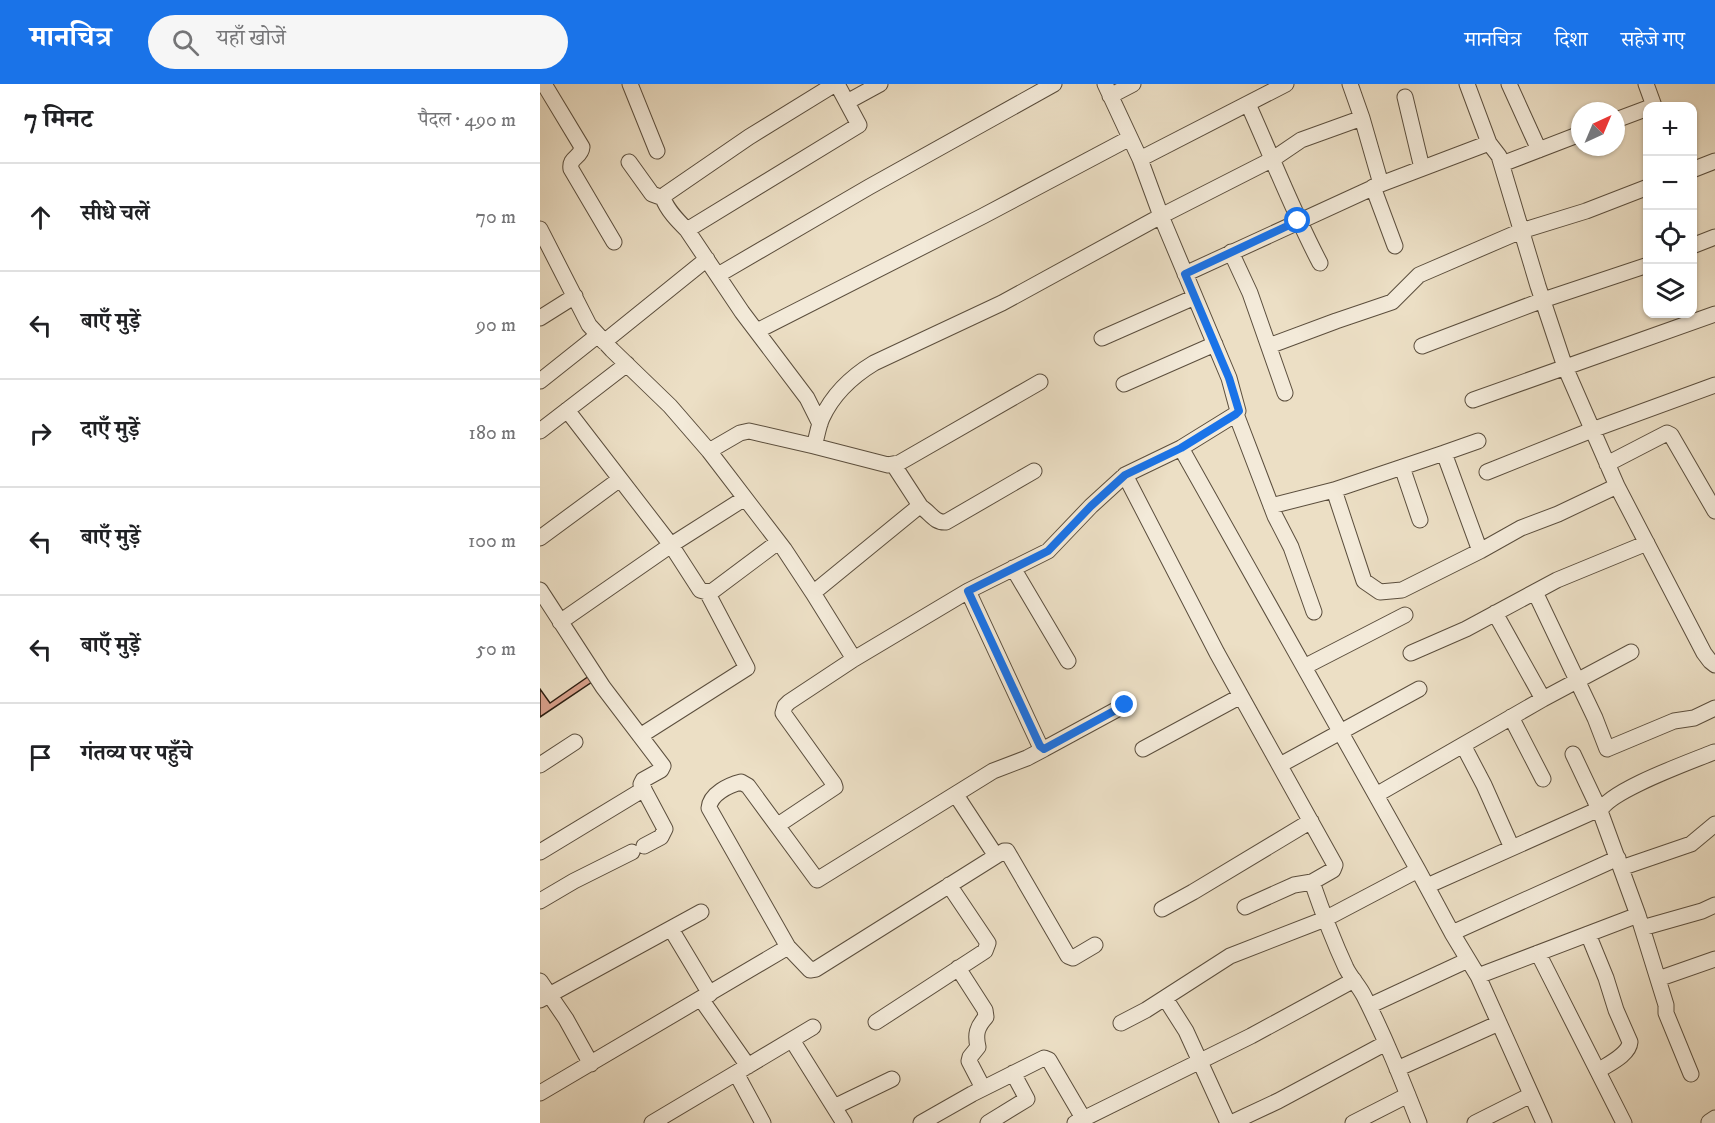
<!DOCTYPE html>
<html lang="hi">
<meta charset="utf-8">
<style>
body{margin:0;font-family:"IM FELL DW Pica","Noto Serif Devanagari",serif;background:#f6f6f6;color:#202124}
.controls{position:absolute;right:18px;top:18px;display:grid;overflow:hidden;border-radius:12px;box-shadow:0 2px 4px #0004}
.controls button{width:54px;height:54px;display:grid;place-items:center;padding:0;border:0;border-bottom:2px solid #e0e0e0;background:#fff;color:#202124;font:30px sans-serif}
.compass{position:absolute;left:1031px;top:18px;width:54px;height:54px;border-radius:50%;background:#fff;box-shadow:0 2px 4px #0004;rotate:44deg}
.stop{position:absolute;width:18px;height:18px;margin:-14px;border:4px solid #1a73e8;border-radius:50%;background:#fff}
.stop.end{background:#1a73e8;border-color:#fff;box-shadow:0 2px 6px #0008}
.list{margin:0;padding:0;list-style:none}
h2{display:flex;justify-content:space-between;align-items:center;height:78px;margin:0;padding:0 24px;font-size:26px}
h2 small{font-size:20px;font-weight:400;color:#757577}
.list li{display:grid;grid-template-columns:39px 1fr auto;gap:18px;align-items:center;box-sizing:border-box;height:108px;padding:0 24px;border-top:2px solid #e0e0e0}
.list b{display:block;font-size:22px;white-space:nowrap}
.list em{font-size:20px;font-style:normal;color:#757577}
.icon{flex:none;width:33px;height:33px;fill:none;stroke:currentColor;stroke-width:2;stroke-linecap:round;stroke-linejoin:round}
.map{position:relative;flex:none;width:1175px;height:1039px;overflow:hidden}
header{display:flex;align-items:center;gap:36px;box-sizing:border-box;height:84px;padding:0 30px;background:#1a73e8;color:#fff}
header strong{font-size:28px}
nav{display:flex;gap:33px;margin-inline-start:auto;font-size:21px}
.search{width:420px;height:54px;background:#f6f6f6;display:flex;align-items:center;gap:15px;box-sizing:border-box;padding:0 21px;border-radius:33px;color:#757577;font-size:22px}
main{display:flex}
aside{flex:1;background:#fff}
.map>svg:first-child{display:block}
.building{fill:#d9a18c;stroke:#2b1d10;stroke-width:1.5}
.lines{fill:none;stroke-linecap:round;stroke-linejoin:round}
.minor-casing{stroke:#5b4e3d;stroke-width:17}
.minor{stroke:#f3ead9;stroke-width:15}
.route{stroke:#1a73e8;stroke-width:8}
</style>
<header>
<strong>मानचित्र</strong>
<div class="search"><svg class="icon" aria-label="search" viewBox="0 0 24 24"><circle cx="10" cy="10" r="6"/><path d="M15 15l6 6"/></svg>यहाँ खोजें</div>
<nav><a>मानचित्र</a><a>दिशा</a><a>सहेजे गए</a></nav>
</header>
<main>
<aside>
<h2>7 मिनट<small>पैदल · 490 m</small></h2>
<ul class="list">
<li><svg class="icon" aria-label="ahead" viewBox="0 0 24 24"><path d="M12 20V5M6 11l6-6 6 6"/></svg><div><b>सीधे चलें</b></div><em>70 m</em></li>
<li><svg class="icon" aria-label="left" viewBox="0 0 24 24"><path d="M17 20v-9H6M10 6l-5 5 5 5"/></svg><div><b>बाएँ मुड़ें</b></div><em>90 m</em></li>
<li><svg class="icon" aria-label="right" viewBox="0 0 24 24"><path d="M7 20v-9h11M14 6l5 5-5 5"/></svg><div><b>दाएँ मुड़ें</b></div><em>180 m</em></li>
<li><svg class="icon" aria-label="left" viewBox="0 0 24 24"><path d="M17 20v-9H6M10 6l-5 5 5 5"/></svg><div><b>बाएँ मुड़ें</b></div><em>100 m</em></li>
<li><svg class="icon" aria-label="left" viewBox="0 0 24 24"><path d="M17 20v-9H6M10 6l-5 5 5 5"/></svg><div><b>बाएँ मुड़ें</b></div><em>50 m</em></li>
<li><svg class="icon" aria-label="arrive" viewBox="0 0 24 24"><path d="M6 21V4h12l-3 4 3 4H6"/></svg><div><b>गंतव्य पर पहुँचे</b></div></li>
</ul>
</aside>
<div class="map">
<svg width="1175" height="1039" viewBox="0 0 1175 1039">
<rect width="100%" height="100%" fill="#ecdfc5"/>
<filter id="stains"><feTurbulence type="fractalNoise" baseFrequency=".00333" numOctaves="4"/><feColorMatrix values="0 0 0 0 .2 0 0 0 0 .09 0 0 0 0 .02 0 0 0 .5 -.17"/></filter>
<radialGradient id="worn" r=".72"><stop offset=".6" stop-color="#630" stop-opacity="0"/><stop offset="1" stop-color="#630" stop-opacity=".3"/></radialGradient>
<path class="building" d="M49 592 52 598 0 633V605L10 619Z"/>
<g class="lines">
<g class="minor-casing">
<path id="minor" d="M4 0 42 63C41 74 29 73 31 85L74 158
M90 0 117 67
M565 0 600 75 746 0
M810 0 822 34 841 100
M927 0 949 59 959 72 998 202 1025 283 1077 402 1164 569 1170 577 1175 581
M969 0 999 66
M1106 0 1114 22H1112
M570 12 593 0
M865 13 882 84
M307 18 340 0
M708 20C732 73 753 128 780 179
M1076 36 1108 24
M600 75 621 132 733 75 761 56 822 34
M89 78 112 110 123 114
M962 80 1040 50
M1152 86 1175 77
M833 103 855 162
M0 145 49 241 72 266 130 322 169 367 200 349 209 347 274 362C277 353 278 343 282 334 293 310 311 293 334 279L462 219 621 132 689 294 698 327 696 330 735 432 751 463 774 528
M147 146C138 137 127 126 123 114L126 110 209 53 295 0
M1152 162 1175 153
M691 168 710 209 745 309
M645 190 841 100 949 59
M178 191 329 103 514 0
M0 234 35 212
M217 247 443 132 590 54
M562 254 655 213
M64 258 167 175
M729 262 796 237 852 218 879 191 981 147 1046 127 1108 103
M882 262 1003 216 1108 181
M0 297 58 251
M584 300 675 260
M933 316 1175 230
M27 326 131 461 160 506 167 508 174 506 238 458
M280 340 267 314 202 228 147 146 319 41 297 0
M0 347 87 280
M274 362 348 381 359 379 500 298
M641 364 878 786 912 849 938 892 1004 1039
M169 367 244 465 273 509 314 575
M904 369 938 357
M353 380 381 423
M1067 380 1127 349 1131 351 1175 427
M862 383 880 436
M947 388 1052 346 1175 301
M585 391 677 569 795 781 793 786 772 798C782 827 793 856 806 884 811 894 819 902 824 912 845 953 862 996 879 1039
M794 406 824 497 840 508 862 506 940 467 981 444 1018 430 1077 402
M731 422 794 406 904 369 940 467
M0 454 80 395
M473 484 528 577
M0 506 63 603 123 682 121 686 103 696 101 700 125 745 121 753 104 762
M428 507 500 662 504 665 585 621
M995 508 1055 634 1067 665 1134 637 1154 634 1175 624
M273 509 377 424 381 423C390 428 394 439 406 438L494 387
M955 529 1003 615
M20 538 131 461 205 414
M871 569 926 545 1017 496 1107 459
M764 583 865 531
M971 633 1003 695
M100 652 207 584 167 508
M923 661 944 701 972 764
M603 665 701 612
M1033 670 1059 725 1057 726
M0 681 35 658
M740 681 879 605
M416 711 456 772
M836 711 1003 615 1091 568
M1060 727C1070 706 1150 678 1174 668
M238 741 295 703 294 700 243 629 245 622 249 618 314 575 428 507 508 467 551 422 585 391 641 364 696 330
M0 768 104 705
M1081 784 1151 760 1175 740
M887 802 1057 726 1060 727 1098 831 1126 921V929L1151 990
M0 817 34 797 92 768
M705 823 754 801 772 798
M622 825 653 808 771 737
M1102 844 1162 827 1175 821
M131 845 170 910
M912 849 1078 774
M1048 850 1066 894 1076 926 1090 958C1089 971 1068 980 1058 987
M248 863 169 724C170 710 189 701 201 698L208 702 277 796 453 687 487 674 504 665
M998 869 1084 1039
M418 884 445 926 446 933C437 943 435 950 438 963L430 973 429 977 443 1004
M938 892 1098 831
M1118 895 1175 875
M0 897 26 935 51 980
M625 914 646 947 688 1039
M161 915 208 982
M0 916 161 828
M829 922 928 876
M336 938 445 867 448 859 409 801
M581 939 606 926 690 872 785 835 878 786
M252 956 304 1039
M857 985 959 939
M0 1009 248 863 270 886 276 885 464 767H467L528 872 533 874 555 861
M294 1023 352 995
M1169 1038 1175 1034
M112 1039 196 989
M223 1039 196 989 273 943
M381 1039 432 1010 504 974 509 976 543 1034
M448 1039 487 1015 473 989
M535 1039 711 952 814 896
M691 1039 738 1017 846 959
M813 1039 868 1011
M935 1039 991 1011"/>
</g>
<use href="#minor" class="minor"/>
</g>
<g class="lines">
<path class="route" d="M585 621 504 665 500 662 428 507 508 467 551 422 585 391 641 364 696 330 699 327 689 294 645 190 758 137"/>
</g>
<rect width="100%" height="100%" filter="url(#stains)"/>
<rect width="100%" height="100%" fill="url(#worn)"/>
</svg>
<div class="controls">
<button>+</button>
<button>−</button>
<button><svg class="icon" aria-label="locate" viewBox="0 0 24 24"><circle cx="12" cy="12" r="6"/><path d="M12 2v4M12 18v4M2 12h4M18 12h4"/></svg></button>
<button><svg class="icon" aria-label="layers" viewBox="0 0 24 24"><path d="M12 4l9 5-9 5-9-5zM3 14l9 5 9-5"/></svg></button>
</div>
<svg class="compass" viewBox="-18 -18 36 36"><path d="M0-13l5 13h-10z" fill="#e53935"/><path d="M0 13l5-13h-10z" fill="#757577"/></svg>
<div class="stop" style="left:758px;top:137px"></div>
<div class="stop end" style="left:585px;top:621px"></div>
</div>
</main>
